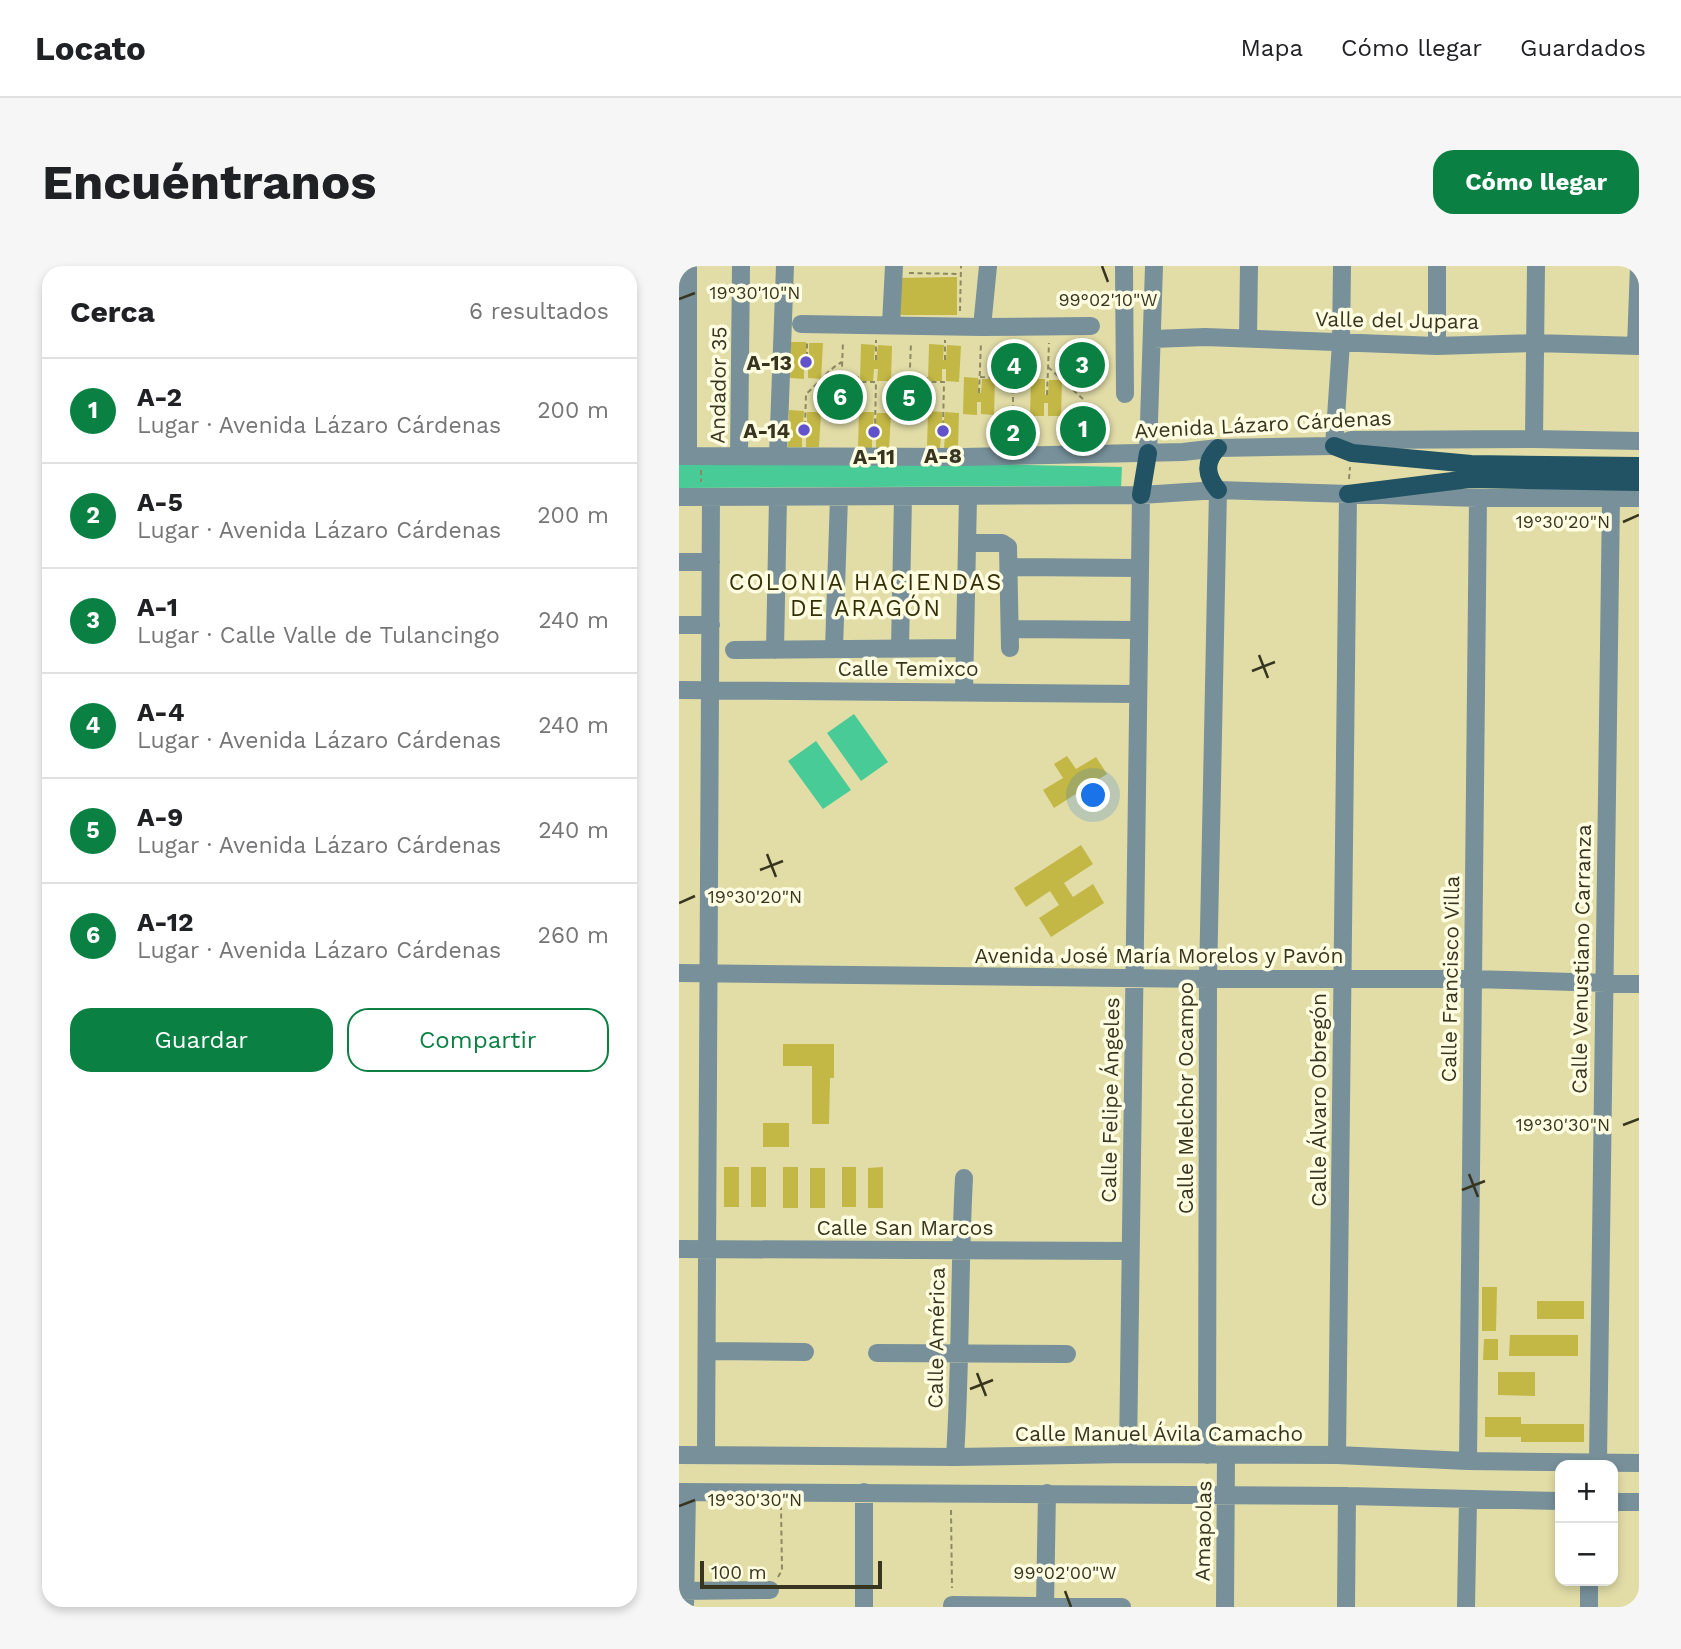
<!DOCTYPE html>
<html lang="es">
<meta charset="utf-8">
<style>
body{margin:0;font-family:"Work Sans",sans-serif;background:#f6f6f6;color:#202124}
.controls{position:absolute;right:21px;bottom:21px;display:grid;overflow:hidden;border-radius:14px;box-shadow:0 4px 10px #0003}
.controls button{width:63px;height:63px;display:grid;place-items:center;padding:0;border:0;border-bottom:2px solid #e0e0e0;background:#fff;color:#202124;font:35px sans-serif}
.scale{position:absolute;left:21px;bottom:18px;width:182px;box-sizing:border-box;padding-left:7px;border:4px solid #37351f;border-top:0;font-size:19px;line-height:24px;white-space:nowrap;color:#37351f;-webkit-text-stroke:5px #fffde2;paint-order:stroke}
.you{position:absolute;left:415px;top:530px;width:24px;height:24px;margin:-18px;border:5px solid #fff;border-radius:50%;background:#1a73e8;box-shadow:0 0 0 10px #1a73e833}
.badge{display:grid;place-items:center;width:46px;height:46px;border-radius:50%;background:#0b8043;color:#fff;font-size:23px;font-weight:700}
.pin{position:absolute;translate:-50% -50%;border:4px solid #fff;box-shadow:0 2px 7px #0006}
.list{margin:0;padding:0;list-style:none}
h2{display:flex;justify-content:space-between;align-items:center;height:91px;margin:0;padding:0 28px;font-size:30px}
h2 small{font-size:23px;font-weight:400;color:#757577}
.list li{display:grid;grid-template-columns:46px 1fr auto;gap:21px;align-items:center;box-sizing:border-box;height:105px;padding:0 28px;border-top:2px solid #e0e0e0}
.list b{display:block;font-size:26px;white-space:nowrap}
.list p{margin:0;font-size:23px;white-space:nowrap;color:#757577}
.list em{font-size:23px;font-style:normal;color:#757577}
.actions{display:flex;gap:14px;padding:21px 28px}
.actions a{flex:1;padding:16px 0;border:2px solid #0b8043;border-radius:21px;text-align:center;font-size:24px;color:#0b8043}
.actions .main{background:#0b8043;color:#fff}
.map{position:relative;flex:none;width:960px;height:1341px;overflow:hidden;border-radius:21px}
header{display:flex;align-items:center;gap:42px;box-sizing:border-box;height:98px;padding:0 35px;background:#fff;border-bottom:2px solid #e0e0e0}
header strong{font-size:33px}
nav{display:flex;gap:38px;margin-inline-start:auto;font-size:24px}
.intro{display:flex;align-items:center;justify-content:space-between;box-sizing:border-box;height:168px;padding:0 42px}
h1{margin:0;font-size:49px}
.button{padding:18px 32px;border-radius:21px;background:#0b8043;color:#fff;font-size:24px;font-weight:700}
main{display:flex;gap:42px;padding:0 42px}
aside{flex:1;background:#fff;border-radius:21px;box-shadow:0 4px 10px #0003}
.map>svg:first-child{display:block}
.green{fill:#48cb97}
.building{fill:#c3b745}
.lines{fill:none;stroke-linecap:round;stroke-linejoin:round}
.path{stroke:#8c8963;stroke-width:2;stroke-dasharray:5 3.5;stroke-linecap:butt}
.minor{stroke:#77909a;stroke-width:18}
.major{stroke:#215364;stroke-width:18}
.ticks{fill:none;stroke:#37351f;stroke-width:2.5}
.poi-dot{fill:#6153cc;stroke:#fffde2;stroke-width:2.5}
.labels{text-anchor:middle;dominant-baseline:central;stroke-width:7;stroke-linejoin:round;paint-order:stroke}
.street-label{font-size:21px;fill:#37351f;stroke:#fffde2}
.poi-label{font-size:21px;font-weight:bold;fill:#37351f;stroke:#fffde2;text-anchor:end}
.neighbourhood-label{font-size:23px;letter-spacing:2px;fill:#332f07;stroke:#fffde2}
.ticks-label{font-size:18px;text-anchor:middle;fill:#37351f;stroke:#fffde2;stroke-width:7;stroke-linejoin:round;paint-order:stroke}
</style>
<header>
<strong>Locato</strong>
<nav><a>Mapa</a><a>Cómo llegar</a><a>Guardados</a></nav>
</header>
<div class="intro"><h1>Encuéntranos</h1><a class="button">Cómo llegar</a></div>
<main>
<aside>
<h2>Cerca<small>6 resultados</small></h2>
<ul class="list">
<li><span class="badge">1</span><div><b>A-2</b><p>Lugar · Avenida Lázaro Cárdenas</p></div><em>200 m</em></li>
<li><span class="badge">2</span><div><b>A-5</b><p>Lugar · Avenida Lázaro Cárdenas</p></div><em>200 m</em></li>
<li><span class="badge">3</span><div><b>A-1</b><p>Lugar · Calle Valle de Tulancingo</p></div><em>240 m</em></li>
<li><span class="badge">4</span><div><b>A-4</b><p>Lugar · Avenida Lázaro Cárdenas</p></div><em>240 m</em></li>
<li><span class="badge">5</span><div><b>A-9</b><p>Lugar · Avenida Lázaro Cárdenas</p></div><em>240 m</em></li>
<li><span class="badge">6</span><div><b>A-12</b><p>Lugar · Avenida Lázaro Cárdenas</p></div><em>260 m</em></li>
</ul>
<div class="actions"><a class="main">Guardar</a><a>Compartir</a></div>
</aside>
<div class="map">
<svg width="960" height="1341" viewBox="0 0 960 1341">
<rect width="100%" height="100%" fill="#e2dda7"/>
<path class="green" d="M0 196H218L443 201 442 222 405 220 0 222Z
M175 448 209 496 182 515 148 467Z
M137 475 172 524 144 543 109 495Z"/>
<path class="building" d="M278 11V49H217L216 12Z
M112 76H127L128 91H130V77H144L142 113 129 112V100H125V113L111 112Z
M182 78 196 79 195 94H197L199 79 213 80 212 115H198L199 103H195L194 115H181Z
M250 78 265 79 264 94H267L268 79 282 80 280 116 267 115V103H263V115H249Z
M388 79H402V94H404L406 80H419L418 116 405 115V103H401V115H387Z
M320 80H334L333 95H335L337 81H351L350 117 336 116 337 104H333L332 117 318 116Z
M146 111H160V126H162L164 112H177L176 148 163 147V135H159V148L145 147Z
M285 111 299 112 300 127H302L303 113H316L315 149 302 148V136H298V149L284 148Z
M215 112H229V127H230L233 113H246L245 149 231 148 232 136H228L227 149 214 148Z
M352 113H366V129L369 128 370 114H383L382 150H369V137H365V150H351Z
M389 143H404L403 158H405L407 144H420V180L406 179V167H402V179H388Z
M110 144 125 145 124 160H128V146H142L140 181H127V169H123V181H109Z
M249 145 263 146V161H264L266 146 280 147 279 182H265L266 170H262L261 182H248Z
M180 146H195L194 161H196L198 147H212L210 183H197V170H193V183L179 182Z
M319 147H333L334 163 336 148 350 149 349 184H335L336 171H331V184H317Z
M388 490 397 503 417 491 428 508 375 542 364 524 384 512 375 498Z
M402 579 414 598 385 617 394 631 414 618 425 637 372 671 360 652 380 639 371 625 347 641 335 622Z
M104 778H155V812H151L150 858H133V800H104Z
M84 857H110V881H84Z
M45 901H60V941H45Z
M72 901H87V941H72Z
M104 901H119V942H104Z
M163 901H177V941H163Z
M204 901V942H189V902Z
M131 902H146V942H131Z
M803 1021H818L817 1065H803Z
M858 1035H905V1053H858Z
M831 1069H899V1090H830Z
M805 1073H819V1094H804Z
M819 1106H856V1130L819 1129Z
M806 1151H842V1158H905V1176H842V1171H806Z"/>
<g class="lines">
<path class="path" d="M230 7 280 8
M281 45 282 0
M392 76H416
M128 91V75
M197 94V74
M266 94V74
M404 94V78
M335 95 336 75
M369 101 405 134V158
M162 110 179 111V116H197L196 161
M231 111 248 112V116H265L264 161
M301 111 318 112V117L334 118V163
M162 126 164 75
M230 127 232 76
M300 127 302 76
M368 129 370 77
M126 160 127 128C140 117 148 104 163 96
M22 204V216
M670 213 671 201
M272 1244 273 1322
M99 1311 103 1304 102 1241"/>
<path class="minor" d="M445 0 446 128
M122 58 303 61 412 60
M212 58 215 0
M303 61 309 0
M569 72 570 0
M474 73 526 71 758 80 856 77 960 80
M758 80V0
M957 80 960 0
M855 173 857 0
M655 180 662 77 663 0
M469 187 475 0
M60 189 62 0
M99 189 106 0
M0 190 285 191 504 186 539 182 655 180 672 174 855 173 960 175
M9 190V0
M0 231 462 229 539 224 799 232H960
M288 277H323L329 281 331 382
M0 296H32
M330 301 460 302
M0 359H32
M331 363 458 364
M221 382 224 231
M155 383 160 231
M55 384 286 382
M96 384 99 232
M0 424 458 428
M285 425 289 231
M0 707 529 713H793L960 718
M0 983 451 985
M28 1085 126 1086
M198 1087 388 1088
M449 1188 462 229
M0 1189 276 1191 449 1188 658 1189 789 1195 960 1197
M27 1189 32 231
M528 1189 529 713 539 224
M658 1189 669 228
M276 1191C282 1098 280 1005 285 912
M789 1195 799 232
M919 1196 932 232
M0 1226 668 1230 881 1235
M934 1236H960
M0 1325 91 1324
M273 1339 443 1341
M6 1341 8 1226
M185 1341V1226
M366 1341 368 1227
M546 1341 547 1189
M667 1341 668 1230
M787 1341 789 1234
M910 1341V1315"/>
<path class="major" d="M655 180 673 187 792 198 960 200
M539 182C525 196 527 210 539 224
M669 228 790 213 960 216
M462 229 469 187"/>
</g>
<path class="ticks" d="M423 0 429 16M0 33 16 27M944 256 960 249M580 389 589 412M573 405 596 396M88 588 97 611M81 604 104 595M0 637 16 630M944 859 960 853M790 908 799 931M783 924 806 915M298 1107 307 1130M291 1123 314 1114M0 1240 16 1234M386 1325 392 1341"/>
<g class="poi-dot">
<circle cx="127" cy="96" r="7"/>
<circle cx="125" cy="164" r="7"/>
<circle cx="264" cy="165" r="7"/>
<circle cx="195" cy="166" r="7"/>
</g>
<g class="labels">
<g class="street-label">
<text transform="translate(718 54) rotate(1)">Valle del Jupara</text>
<text transform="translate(39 119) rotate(-89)">Andador 35</text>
<text transform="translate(584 158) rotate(-3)">Avenida Lázaro Cárdenas</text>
<text x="229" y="402">Calle Temixco</text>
<text x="480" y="689">Avenida José María Morelos y Pavón</text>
<text transform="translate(902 693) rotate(-89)">Calle Venustiano Carranza</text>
<text transform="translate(771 713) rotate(-89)">Calle Francisco Villa</text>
<text transform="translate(506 832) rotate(-90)">Calle Melchor Ocampo</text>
<text transform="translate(431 834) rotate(-89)">Calle Felipe Ángeles</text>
<text transform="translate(639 834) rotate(-90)">Calle Álvaro Obregón</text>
<text x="226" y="961">Calle San Marcos</text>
<text transform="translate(257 1072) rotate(-89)">Calle América</text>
<text x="480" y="1167">Calle Manuel Ávila Camacho</text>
<text transform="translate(524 1265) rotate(-89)">Amapolas</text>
</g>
<g class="poi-label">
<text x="113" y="96">A-13</text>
<text x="111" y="164">A-14</text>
<text x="264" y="189" text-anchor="middle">A-8</text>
<text x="195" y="190" text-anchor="middle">A-11</text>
</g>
<g class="neighbourhood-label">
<text x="187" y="316">COLONIA HACIENDAS<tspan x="187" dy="26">DE ARAGÓN</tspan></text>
</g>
</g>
<g class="ticks-label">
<text x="76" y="33">19°30'10"N</text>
<text x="429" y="40">99°02'10"W</text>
<text x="884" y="262">19°30'20"N</text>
<text x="76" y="637">19°30'20"N</text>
<text x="884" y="865">19°30'30"N</text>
<text x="76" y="1240">19°30'30"N</text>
<text x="386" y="1313">99°02'00"W</text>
</g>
</svg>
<div class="controls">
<button>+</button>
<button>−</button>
</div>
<div class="scale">100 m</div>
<div class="you"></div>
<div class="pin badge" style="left:404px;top:163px">1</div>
<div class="pin badge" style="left:334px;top:167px">2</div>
<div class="pin badge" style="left:403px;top:99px">3</div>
<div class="pin badge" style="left:335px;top:100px">4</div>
<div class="pin badge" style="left:230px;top:132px">5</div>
<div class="pin badge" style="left:161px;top:131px">6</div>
</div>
</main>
